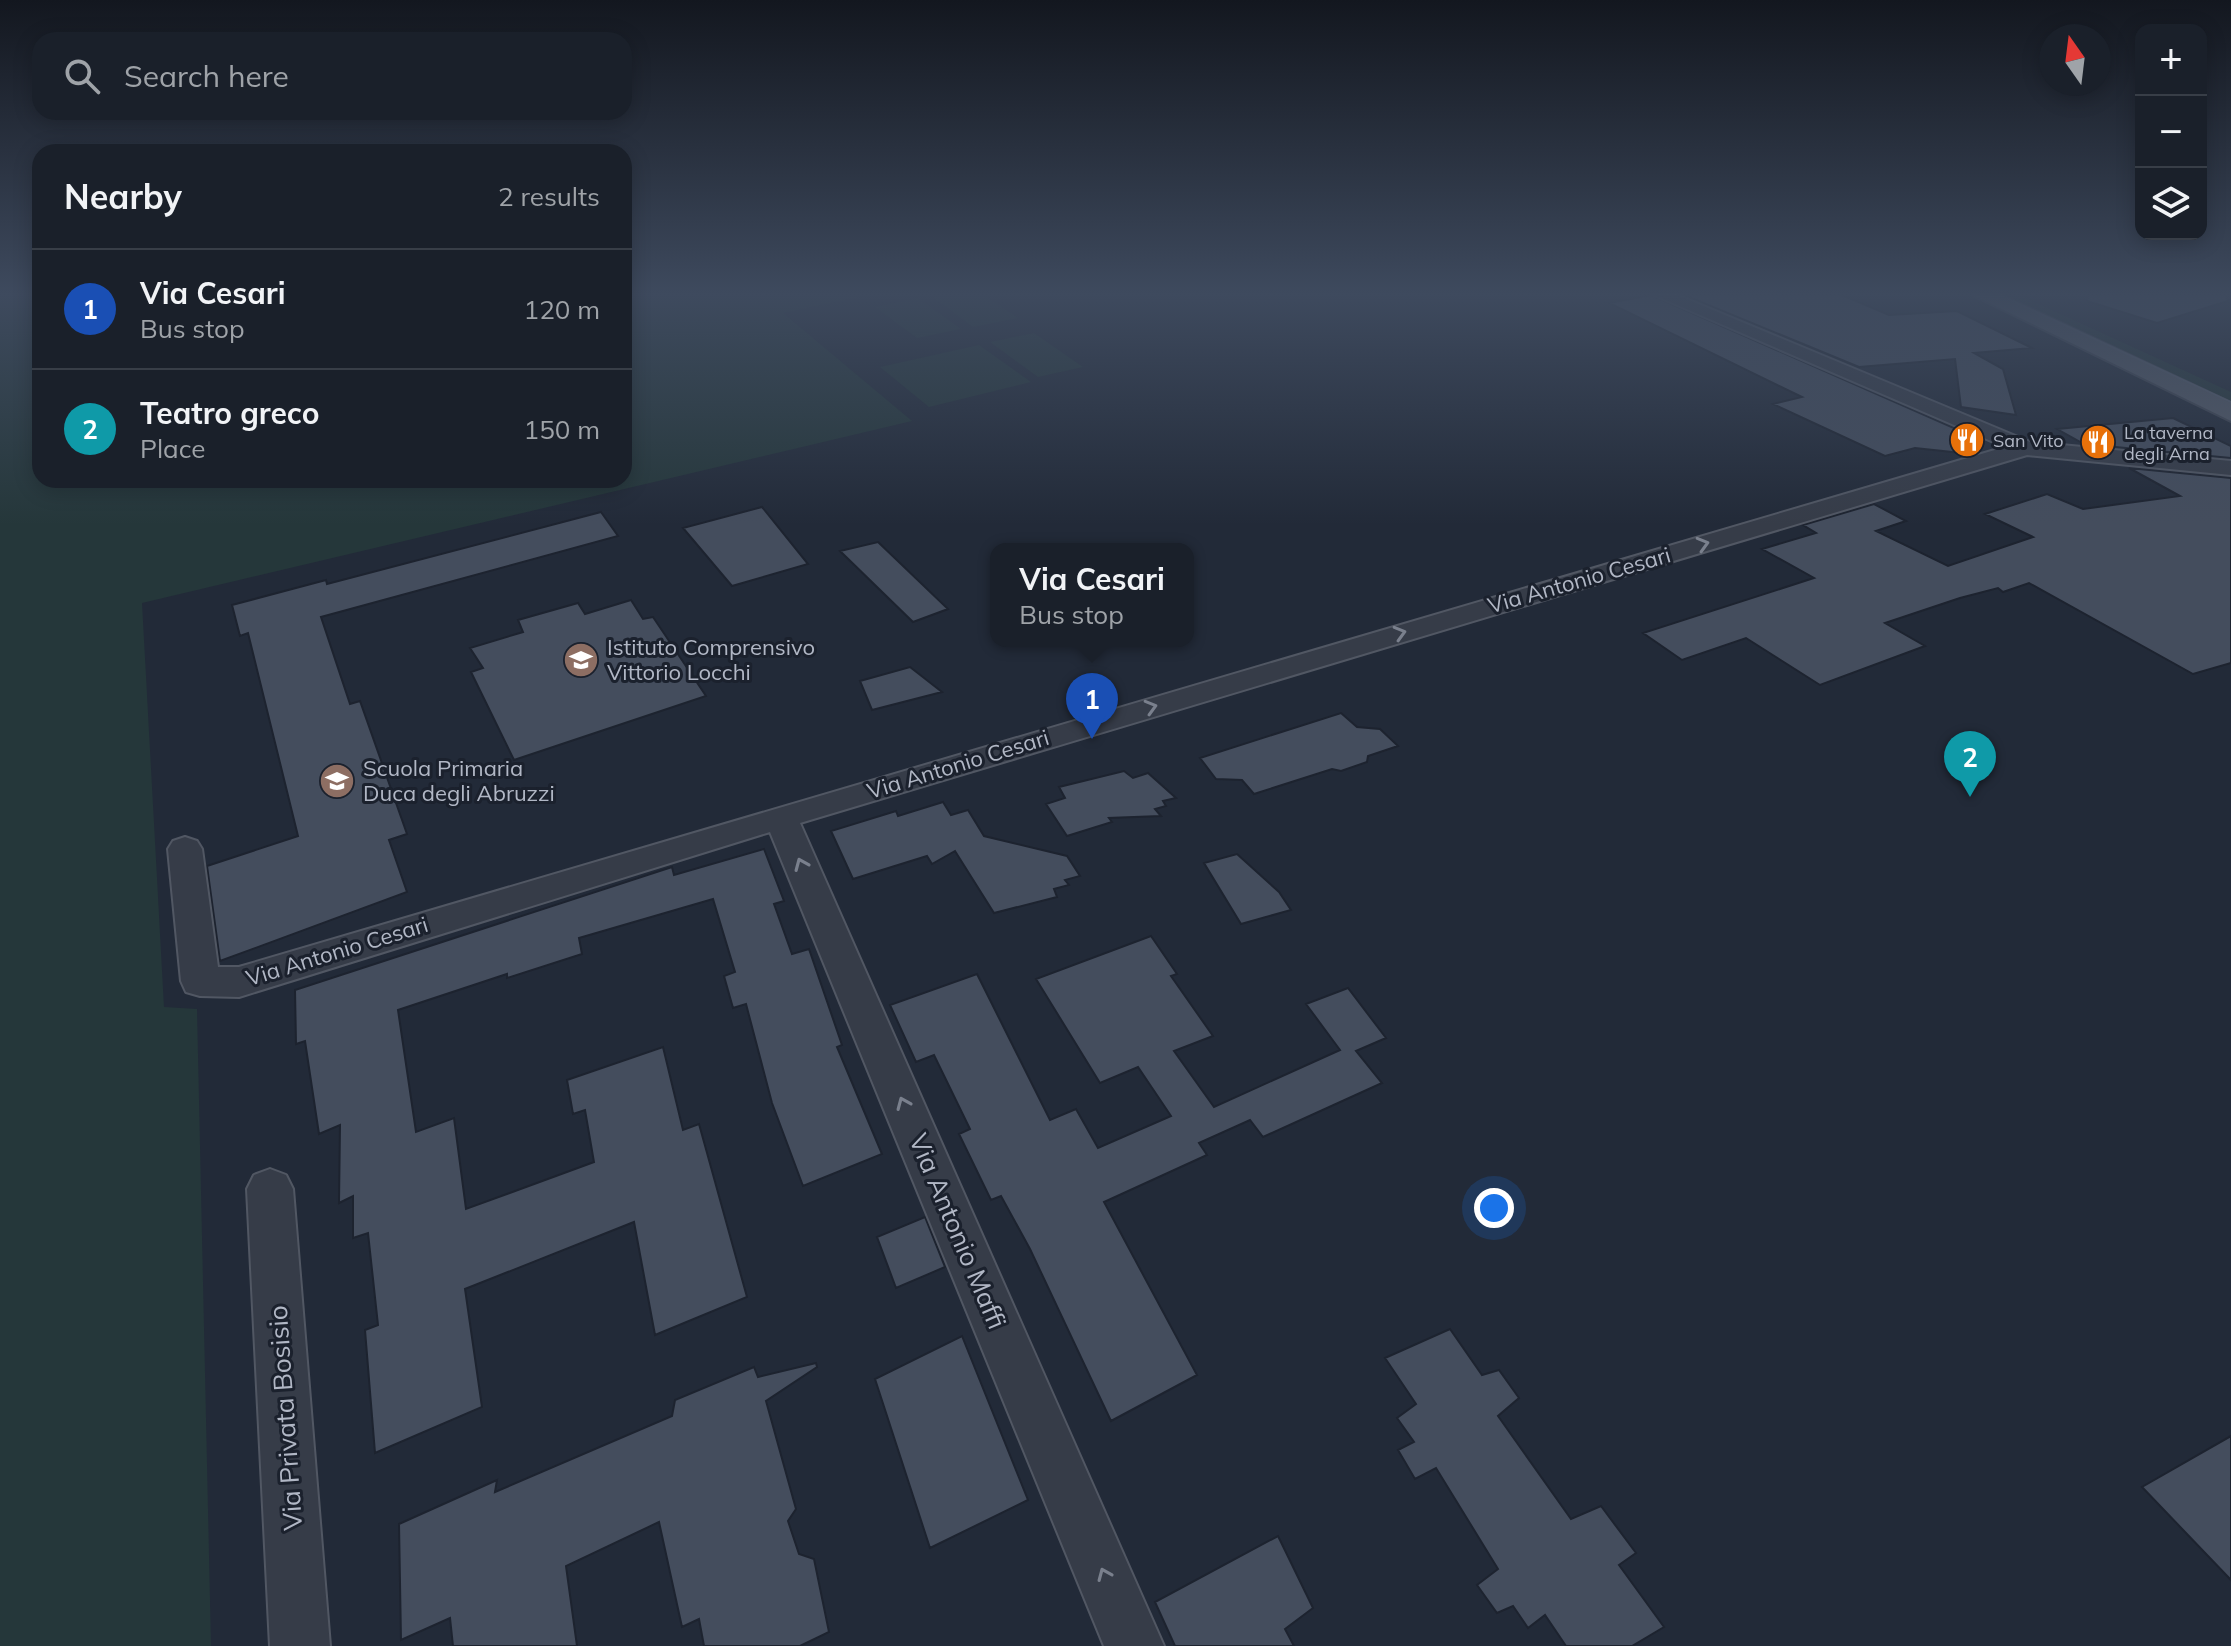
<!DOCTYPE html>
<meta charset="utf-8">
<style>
body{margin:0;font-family:Mulish,sans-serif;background:#272d36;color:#f1f3f6}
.controls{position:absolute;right:24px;top:24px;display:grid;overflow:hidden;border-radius:16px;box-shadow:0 4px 20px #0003}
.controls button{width:72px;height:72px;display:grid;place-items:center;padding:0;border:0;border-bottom:2px solid #383e47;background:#1a202a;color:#f1f3f6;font:40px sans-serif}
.compass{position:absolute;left:2039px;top:24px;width:72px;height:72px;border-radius:50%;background:#1a202a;box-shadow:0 4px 20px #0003;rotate:346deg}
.you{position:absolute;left:1494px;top:1208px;width:28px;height:28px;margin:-20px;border:6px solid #fff;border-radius:50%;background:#1a73e8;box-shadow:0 0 0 12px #1a73e833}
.badge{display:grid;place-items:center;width:52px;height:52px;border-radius:50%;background:#2563eb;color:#fff;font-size:26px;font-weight:700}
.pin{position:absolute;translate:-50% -66px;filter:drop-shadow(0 2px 4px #0008)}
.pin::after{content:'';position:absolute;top:42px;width:28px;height:24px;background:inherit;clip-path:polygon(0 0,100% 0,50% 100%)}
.popup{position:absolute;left:990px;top:543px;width:204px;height:104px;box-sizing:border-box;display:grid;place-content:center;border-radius:16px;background:#1a202a;filter:drop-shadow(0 2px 6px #0005);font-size:26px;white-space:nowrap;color:#9fa3a8}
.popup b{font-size:30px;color:#f1f3f6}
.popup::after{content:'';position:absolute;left:50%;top:100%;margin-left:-16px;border:16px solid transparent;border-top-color:#1a202a}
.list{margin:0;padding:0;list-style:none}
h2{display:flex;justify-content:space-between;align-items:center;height:104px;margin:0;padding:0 32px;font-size:34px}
h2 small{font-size:26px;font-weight:400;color:#9fa3a8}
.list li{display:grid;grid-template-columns:52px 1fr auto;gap:24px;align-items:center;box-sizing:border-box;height:120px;padding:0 32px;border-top:2px solid #383e47}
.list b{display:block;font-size:30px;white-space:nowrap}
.list p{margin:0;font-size:26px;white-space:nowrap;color:#9fa3a8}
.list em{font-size:26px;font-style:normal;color:#9fa3a8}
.icon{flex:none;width:44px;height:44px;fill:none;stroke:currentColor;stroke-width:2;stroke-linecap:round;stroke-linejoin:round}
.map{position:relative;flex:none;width:2231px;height:1646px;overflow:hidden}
.search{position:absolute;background:#1a202a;box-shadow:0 4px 20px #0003;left:32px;top:32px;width:600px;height:88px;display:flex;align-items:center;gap:20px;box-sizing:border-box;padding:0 28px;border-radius:24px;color:#9fa3a8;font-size:30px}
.panel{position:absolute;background:#1a202a;box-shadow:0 4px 20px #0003;left:32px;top:144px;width:600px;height:344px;border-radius:24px}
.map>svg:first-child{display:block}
.green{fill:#25373a}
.building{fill:#444d5d;stroke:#1d232f;stroke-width:2}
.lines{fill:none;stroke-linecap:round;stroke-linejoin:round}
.minor-casing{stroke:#515763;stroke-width:4}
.major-casing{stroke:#3f4552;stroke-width:4}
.minor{fill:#363c48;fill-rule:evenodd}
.major{fill:#545b68;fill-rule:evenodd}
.tram{stroke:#58606f;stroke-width:2}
.oneway{stroke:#7a808d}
.labels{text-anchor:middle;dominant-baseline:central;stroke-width:6;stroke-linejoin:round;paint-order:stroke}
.far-poi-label{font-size:18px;fill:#b1b7c5;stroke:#1b212d;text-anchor:start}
.street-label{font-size:22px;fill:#b1b7c5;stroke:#1b212d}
.poi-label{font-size:22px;fill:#b1b7c5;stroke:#1b212d;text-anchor:start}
.near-street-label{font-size:26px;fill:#b1b7c5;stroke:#1b212d}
</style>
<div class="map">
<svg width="2231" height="1646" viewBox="0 0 2231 1646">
<rect width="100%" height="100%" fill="#222a38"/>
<path class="green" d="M0 295H40V480H624V295H868L783 313 912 421 142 603 164 1007 197 1009 211 1646H0Z
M943 295H984L1018 318 973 327 933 297Z
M1990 295H2019L2231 392V408Z
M918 298 961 329 917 338 875 307Z
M1034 333 1083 367 1038 377 990 342Z
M979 345 1031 382 929 407 880 367Z"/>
<path class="building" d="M1651 295 1963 432 1971 454 1915 448 1885 456 1773 404 1802 397 1609 303Z
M1684 295H1842L1889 315 1957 311 2032 348 1974 353 2003 369 2016 415 1961 407 1955 359 1859 367Z
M2088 295H2227L2228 301 2157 323 2087 301Z
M2173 418 2231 446V458L2084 444 2057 429Z
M2129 468 2231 478V663L2193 674 2029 583 2003 592 1998 588 1960 598 1885 623 1925 646 1820 685 1746 638 1682 660 1643 633 1814 578 1762 549 1816 533 1803 525 1874 504 1906 521 1876 531 1948 566 2033 537 1985 514 2047 494 2083 509 2180 496Z
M762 507 808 564 732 586 683 528Z
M601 512 618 536 321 617 350 704 360 701 407 834 389 840 407 892 220 961 207 866 298 836 248 633 240 636 232 605 326 580 327 584Z
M878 542 948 609 913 622 840 551Z
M631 600 643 619 653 617 706 696 514 760 471 672 483 668 470 648 523 632 518 620 578 603 585 614Z
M910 667 942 692 872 710 860 681Z
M1341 713 1357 727 1380 729 1398 746 1368 756 1367 762 1341 771 1332 769 1254 794 1242 780 1216 779 1200 758Z
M1124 771 1133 778 1148 773 1176 798 1163 801 1166 806 1155 809 1161 816 1109 818 1112 822 1067 836 1046 804 1065 798 1059 787Z
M943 802 951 815 968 810 984 836 1067 856 1080 876 1065 880 1069 885 1054 889 1057 897 994 913 955 851 932 864 927 856 853 879 831 831 896 811 898 816Z
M764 849 784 901 774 904 792 954 809 949 842 1045 837 1047 882 1154 803 1186 772 1103 746 1004 733 1008 724 976 735 972 713 899 579 938 582 954 507 978V974L398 1010 416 1132 454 1118 466 1209 594 1162 585 1110 573 1114 567 1080 663 1047 683 1130 699 1124 747 1297 655 1335 634 1222 465 1289 482 1407 375 1453 365 1330 378 1325 368 1233 353 1238V1196L339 1203 340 1125 319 1134 305 1041 296 1044 295 990 672 867 674 875Z
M1237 854 1279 892 1291 910 1241 924 1204 863Z
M1151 936 1177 974 1171 976 1213 1036 1174 1051 1214 1107 1340 1050 1306 1004 1348 988 1386 1038 1356 1051 1382 1083 1263 1137 1250 1120 1199 1143 1207 1155 1104 1202 1197 1375 1111 1421 1030 1249 1001 1196 991 1200 959 1134 970 1129 934 1055 916 1062 890 1005 977 974 1050 1120 1076 1109 1098 1148 1171 1116 1138 1067 1100 1083 1036 979Z
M925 1217 945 1267 896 1288 877 1237Z
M1450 1329 1482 1375 1499 1370 1519 1398 1498 1416 1571 1519 1601 1506 1636 1553 1619 1565 1664 1627 1632 1646H1566L1545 1615 1528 1628 1513 1606 1497 1613 1477 1585 1498 1569 1436 1468 1415 1479 1398 1450 1414 1442 1397 1418 1416 1404 1385 1358Z
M962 1336 1028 1500 930 1548 875 1379Z
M816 1363 817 1367 766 1401 796 1509 788 1521 799 1554 814 1559 829 1632 800 1646H704L699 1619 682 1627 659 1522 566 1566 577 1646H453L450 1618 401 1640 399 1524 497 1480 495 1492 672 1416 675 1400 754 1367 758 1377Z
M2231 1436V1580L2142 1487Z
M1278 1536 1313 1608 1285 1629 1294 1646H1175L1155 1602Z"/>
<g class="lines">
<g class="minor-casing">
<path id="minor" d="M1654 295H1677L2030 442 2231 461V475L2027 455 800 823 1164 1646H1104L770 832 239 997 200 996 186 992 181 981 168 849 173 841 185 837 197 841 202 849 218 967H239L2005 447Z
M270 1169 286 1175 293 1189 330 1646H270L247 1189 254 1175Z"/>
</g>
<g class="major-casing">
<path id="major" d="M1973 295H2001L2231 403V421Z"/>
</g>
<use href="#minor" class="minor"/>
<use href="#major" class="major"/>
<path class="tram" d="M2000 295 2231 402"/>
</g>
<defs><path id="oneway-chevron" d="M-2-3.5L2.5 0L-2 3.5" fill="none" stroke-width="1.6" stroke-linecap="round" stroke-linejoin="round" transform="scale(2)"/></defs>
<g class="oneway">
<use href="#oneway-chevron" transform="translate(1703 544) rotate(-16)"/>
<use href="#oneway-chevron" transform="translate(1400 633) rotate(-16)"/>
<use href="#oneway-chevron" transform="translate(1151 707) rotate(-16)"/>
<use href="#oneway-chevron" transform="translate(801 864) rotate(-113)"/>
<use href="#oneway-chevron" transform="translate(903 1103) rotate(-113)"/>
<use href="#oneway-chevron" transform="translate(1104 1574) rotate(-113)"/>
</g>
<linearGradient id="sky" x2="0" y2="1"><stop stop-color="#13171f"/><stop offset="0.56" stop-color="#3e4a5e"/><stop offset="1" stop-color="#3e4a5e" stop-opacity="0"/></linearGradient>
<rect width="2231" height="525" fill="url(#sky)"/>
<defs>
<g id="restaurant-disc" transform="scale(1.8)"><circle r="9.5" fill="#e8710a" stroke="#1b212d"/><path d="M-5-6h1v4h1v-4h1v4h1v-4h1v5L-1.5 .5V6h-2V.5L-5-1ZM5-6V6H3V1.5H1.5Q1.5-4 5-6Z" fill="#fff"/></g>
<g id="school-disc" transform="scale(1.8)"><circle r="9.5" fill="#8d6e63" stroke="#1b212d"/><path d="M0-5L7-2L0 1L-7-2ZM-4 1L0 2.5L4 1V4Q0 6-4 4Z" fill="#fff"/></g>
</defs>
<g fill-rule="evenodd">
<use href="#restaurant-disc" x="1967" y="440"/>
<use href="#restaurant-disc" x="2098" y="442"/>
<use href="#school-disc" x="581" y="660"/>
<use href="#school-disc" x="337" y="781"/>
</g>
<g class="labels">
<g class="far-poi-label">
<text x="2124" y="432">La taverna<tspan x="2124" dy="21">degli Arna</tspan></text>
<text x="1993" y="440">San Vito</text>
</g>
<g class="street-label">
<text transform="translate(1579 580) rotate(-16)">Via Antonio Cesari</text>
<text transform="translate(958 764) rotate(-17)">Via Antonio Cesari</text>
<text transform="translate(337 951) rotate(-17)">Via Antonio Cesari</text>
</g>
<g class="poi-label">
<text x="607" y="647">Istituto Comprensivo<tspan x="607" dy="25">Vittorio Locchi</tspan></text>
<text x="363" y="768">Scuola Primaria<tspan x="363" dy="25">Duca degli Abruzzi</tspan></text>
</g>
<g class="near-street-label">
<text transform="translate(958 1231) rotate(67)">Via Antonio Maffi</text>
<text transform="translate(285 1418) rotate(-94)">Via Privata Bosisio</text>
</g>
</g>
</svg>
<div class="controls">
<button>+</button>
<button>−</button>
<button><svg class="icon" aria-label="layers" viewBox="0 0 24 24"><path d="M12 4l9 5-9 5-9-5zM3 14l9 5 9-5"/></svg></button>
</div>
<svg class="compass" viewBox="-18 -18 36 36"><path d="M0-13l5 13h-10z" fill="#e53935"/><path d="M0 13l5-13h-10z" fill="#9fa3a8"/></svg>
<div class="you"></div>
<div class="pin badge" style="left:1092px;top:739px;background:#1a4fb4">1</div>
<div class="popup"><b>Via Cesari</b>Bus stop</div>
<div class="pin badge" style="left:1970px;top:797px;background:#0f9aa8">2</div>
<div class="search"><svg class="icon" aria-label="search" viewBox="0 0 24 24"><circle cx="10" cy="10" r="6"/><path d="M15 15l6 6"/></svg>Search here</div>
<section class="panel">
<h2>Nearby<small>2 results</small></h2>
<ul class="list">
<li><span class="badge" style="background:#1a4fb4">1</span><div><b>Via Cesari</b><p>Bus stop</p></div><em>120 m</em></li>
<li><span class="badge" style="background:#0f9aa8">2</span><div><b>Teatro greco</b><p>Place</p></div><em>150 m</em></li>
</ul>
</section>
</div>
